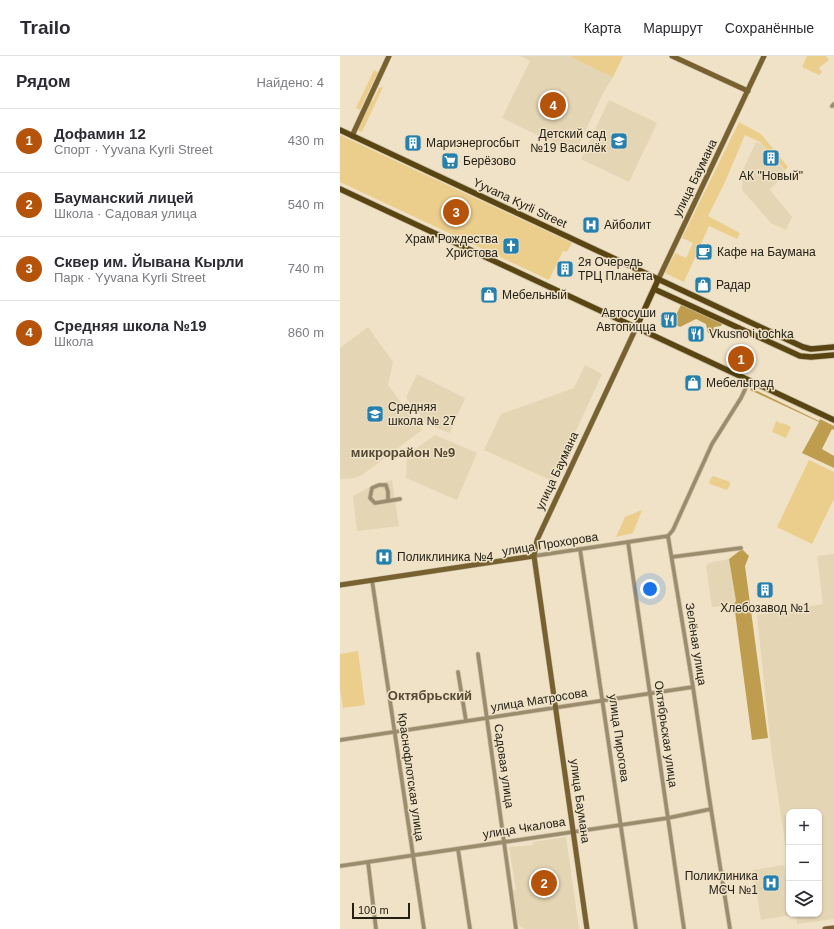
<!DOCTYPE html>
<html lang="ru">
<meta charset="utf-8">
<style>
body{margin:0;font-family:Helvetica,sans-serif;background:#f7f7f7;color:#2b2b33}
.controls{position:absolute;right:12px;bottom:12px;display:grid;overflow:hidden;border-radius:8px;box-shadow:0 1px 3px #0004}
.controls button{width:36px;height:36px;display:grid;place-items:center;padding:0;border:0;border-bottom:1px solid #e1e1e2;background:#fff;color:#2b2b33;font:20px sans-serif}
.scale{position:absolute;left:12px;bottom:10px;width:58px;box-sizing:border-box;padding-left:4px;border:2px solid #242016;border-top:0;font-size:11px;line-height:14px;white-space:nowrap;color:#242016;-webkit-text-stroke:3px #efe2c7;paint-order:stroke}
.you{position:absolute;left:310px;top:533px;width:14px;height:14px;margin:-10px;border:3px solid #fff;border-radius:50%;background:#1a73e8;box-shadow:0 0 0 6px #1a73e833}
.badge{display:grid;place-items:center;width:26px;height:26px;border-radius:50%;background:#b45309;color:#fff;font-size:13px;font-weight:700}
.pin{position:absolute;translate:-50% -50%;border:2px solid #fff;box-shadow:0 1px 4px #0006}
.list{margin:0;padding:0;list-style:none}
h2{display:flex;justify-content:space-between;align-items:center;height:52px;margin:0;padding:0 16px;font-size:17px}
h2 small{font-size:13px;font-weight:400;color:#7c7c81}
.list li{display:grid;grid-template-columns:26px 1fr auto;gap:12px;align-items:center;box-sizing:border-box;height:64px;padding:0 16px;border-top:1px solid #e1e1e2}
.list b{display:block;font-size:15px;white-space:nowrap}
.list p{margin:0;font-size:13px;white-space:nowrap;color:#7c7c81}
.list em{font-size:13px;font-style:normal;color:#7c7c81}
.icon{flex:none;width:22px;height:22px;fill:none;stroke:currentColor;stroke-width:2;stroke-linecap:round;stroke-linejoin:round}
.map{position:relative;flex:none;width:494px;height:873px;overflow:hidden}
header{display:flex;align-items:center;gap:24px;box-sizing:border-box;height:56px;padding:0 20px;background:#fff;border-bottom:1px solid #e1e1e2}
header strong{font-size:19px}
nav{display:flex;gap:22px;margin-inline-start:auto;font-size:14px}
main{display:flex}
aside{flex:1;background:#fff}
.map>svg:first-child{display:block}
.built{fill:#e4d5b4}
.green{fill:#ecce8c}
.forest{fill:#bf9d4e}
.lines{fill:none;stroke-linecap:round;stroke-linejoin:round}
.street-casing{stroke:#cabfa7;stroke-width:5}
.secondary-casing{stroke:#cabfa7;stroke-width:6}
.primary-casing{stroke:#cabfa7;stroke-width:7}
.street{stroke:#9a8c6c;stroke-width:3.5}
.secondary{stroke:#776131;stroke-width:5}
.primary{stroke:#594512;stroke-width:5.5}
.labels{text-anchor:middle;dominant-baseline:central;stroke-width:3;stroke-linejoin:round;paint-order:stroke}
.poi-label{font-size:12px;fill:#242016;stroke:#efe2c7;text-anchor:start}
.street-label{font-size:12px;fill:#242016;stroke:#efe2c7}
.neighbourhood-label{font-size:13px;font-weight:bold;fill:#544933;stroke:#efe2c7}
</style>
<header>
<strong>Trailo</strong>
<nav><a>Карта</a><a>Маршрут</a><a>Сохранённые</a></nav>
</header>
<main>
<aside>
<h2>Рядом<small>Найдено: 4</small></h2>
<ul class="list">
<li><span class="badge">1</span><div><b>Дофамин 12</b><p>Спорт · Yyvana Kyrli Street</p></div><em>430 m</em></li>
<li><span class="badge">2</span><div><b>Бауманский лицей</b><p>Школа · Садовая улица</p></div><em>540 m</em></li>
<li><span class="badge">3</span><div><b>Сквер им. Йывана Кырли</b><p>Парк · Yyvana Kyrli Street</p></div><em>740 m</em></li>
<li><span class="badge">4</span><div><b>Средняя школа №19</b><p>Школа</p></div><em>860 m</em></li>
</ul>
</aside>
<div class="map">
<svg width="494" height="873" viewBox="0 0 494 873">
<rect width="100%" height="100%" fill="#efe2c7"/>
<path class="built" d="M180 0H283L273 21 263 37 235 97 162 62 190 5Z
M269 44 317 67 289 126 241 103Z
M416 86 421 88 445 115 435 129 429 133 452 161 446 174 431 167 402 134 403 114Z
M28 271 53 306 48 329 82 374 22 419 14 422 0 423V292Z
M245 309 262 318 213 425 144 394 161 358 234 332Z
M77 318 125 342 110 377 89 369 66 342Z
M95 379 137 397 117 444 66 422 67 399Z
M52 424 59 470 17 475 13 440 30 431Z
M494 498V863L457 868 456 858H479V756H449V813L431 693 417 559 483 548 477 500Z
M389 503 396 545 394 548 372 551 366 510 369 507Z
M226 781 239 873H184L178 868 173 834H176L169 791 193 789V786Z
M444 809 449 841V858H452V859L421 864 413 814Z"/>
<path class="green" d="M229 0H283L273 21Z
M467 0H486L489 4 479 12 482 16 479 19 462 11Z
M34 14 38 16 20 54 16 52Z
M43 31 22 76 17 74 31 44 33 45 39 32Z
M399 66 421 78 448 111 445 114 420 86 405 79 385 126 368 160 400 177 397 183 369 170 344 226 325 217 335 197 346 202 353 187 342 182Z
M0 79 232 187 227 196 223 195 209 224 0 126Z
M436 365 442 368 443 367 451 371 446 382 432 376Z
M469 404 494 416V443L472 488 437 471Z
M373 420 390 426V429L387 434 370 428 369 426 371 422Z
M302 454 293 477 276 481 285 461Z
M18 595 25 649 3 652 0 633V598Z"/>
<path class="forest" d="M341 249H344L380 265 382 268 381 270 374 271 373 277H368L366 268 356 263 340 271 332 267Z
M411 332 479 365 480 363 494 370V374L492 373 482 393 494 400V412L462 397 479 366 410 334Z
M402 493 409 500 405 510 428 682 412 684 394 548 396 545 389 503Z"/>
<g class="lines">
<g class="street-casing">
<path id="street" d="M492 50 494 48
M48 445V436L46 429H39L32 432 30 442 35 447 60 443
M328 480 353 631 371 753 390 873
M328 480 333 474 372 388 401 342 409 325
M288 486 344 873
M240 493 296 873
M194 500 328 480
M332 501 401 492
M32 524 84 873
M138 598 176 873
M118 616 126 665
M0 684 353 631
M118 793 130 873
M28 806 36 873
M0 810 328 762 371 753"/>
</g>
<g class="secondary-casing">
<path id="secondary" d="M332 0 408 35
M12 80 49 0
M318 224 424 0
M0 529 194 500
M247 873 194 500 197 484 296 272
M485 873 494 872"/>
</g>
<g class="primary-casing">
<path id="primary" d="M0 74 463 291 471 293 494 291
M0 133 494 364
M314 233 460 300 471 301 494 299
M296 272 318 224"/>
</g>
<use href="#street" class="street"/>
<use href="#secondary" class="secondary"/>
<use href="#primary" class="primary"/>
</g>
<defs>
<g id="school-square" transform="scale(0.9)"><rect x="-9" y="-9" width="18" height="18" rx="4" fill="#2680ae" stroke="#efe2c7"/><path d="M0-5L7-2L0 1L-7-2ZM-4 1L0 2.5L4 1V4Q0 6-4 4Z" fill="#fff"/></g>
<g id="building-square" transform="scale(0.9)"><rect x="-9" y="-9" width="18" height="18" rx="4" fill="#2680ae" stroke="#efe2c7"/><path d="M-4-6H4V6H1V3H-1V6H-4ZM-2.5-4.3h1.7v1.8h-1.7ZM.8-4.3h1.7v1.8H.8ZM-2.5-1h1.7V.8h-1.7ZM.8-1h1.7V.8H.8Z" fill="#fff"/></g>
<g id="supermarket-square" transform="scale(0.9)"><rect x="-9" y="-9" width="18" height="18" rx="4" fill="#2680ae" stroke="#efe2c7"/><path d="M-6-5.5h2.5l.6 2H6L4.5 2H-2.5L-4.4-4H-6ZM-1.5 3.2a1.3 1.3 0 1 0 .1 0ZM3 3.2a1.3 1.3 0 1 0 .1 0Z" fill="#fff"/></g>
<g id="hospital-square" transform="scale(0.9)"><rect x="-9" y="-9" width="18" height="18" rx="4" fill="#2680ae" stroke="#efe2c7"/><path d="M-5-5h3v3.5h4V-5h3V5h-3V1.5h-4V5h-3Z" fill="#fff"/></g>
<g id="church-square" transform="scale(0.9)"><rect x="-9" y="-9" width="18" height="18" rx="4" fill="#2680ae" stroke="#efe2c7"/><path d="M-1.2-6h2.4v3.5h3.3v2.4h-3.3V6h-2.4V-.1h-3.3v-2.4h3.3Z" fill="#fff"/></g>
<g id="cafe-square" transform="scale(0.9)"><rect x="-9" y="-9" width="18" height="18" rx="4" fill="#2680ae" stroke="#efe2c7"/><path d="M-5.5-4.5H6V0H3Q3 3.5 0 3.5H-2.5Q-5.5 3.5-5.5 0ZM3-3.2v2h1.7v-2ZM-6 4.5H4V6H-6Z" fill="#fff"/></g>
<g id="shop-square" transform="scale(0.9)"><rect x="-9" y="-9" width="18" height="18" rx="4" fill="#2680ae" stroke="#efe2c7"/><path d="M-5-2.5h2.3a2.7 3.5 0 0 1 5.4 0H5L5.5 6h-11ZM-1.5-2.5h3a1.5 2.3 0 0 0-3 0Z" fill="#fff"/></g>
<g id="restaurant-square" transform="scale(0.9)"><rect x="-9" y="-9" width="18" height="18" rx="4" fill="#2680ae" stroke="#efe2c7"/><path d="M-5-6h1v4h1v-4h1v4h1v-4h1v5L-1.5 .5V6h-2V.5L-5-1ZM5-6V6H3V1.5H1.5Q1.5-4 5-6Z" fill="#fff"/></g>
</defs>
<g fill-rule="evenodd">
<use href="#school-square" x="279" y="85"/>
<use href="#building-square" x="73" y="87"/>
<use href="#building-square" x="431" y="102"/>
<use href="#supermarket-square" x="110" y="105"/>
<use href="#hospital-square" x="251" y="169"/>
<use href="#church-square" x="171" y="190"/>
<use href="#cafe-square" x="364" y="196"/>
<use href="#building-square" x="225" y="213"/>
<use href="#shop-square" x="363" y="229"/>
<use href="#shop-square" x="149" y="239"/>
<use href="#restaurant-square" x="329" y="264"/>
<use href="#restaurant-square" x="356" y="278"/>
<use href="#shop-square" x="353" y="327"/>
<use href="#school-square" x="35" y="358"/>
<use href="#hospital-square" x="44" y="501"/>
<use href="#building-square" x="425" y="534"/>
<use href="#hospital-square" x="431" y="827"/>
</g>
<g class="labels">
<g class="poi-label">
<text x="266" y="78" text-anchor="end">Детский сад<tspan x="266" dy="14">№19 Василёк</tspan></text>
<text x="86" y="87">Мариэнергосбыт</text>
<text x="123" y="105">Берёзово</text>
<text x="431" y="120" text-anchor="middle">АК "Новый"</text>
<text x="264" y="169">Айболит</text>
<text x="158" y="183" text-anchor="end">Храм Рождества<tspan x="158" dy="14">Христова</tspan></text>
<text x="377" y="196">Кафе на Баумана</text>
<text x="238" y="206">2я Очередь<tspan x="238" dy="14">ТРЦ Планета</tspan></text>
<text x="376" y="229">Радар</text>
<text x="162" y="239">Мебельный</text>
<text x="316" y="257" text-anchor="end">Автосуши<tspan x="316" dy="14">Автопицца</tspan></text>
<text x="369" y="278">Vkusno i tochka</text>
<text x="366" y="327">Мебельград</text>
<text x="48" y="351">Средняя<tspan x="48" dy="14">школа № 27</tspan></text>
<text x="57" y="501">Поликлиника №4</text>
<text x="425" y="552" text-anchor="middle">Хлебозавод №1</text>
<text x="418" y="820" text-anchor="end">Поликлиника<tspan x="418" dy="14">МСЧ №1</tspan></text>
</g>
<g class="street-label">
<text transform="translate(355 122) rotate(-64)">улица Баумана</text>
<text transform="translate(180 147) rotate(25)">Yyvana Kyrli Street</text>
<text transform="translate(217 415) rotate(-65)">улица Баумана</text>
<text transform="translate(210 488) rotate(-9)">улица Прохорова</text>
<text transform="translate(356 588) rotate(81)">Зелёная улица</text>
<text transform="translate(199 644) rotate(-9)">улица Матросова</text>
<text transform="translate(326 678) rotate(82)">Октябрьская улица</text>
<text transform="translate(279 682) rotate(82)">улица Пирогова</text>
<text transform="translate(164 710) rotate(82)">Садовая улица</text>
<text transform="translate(71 721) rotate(82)">Краснофлотская улица</text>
<text transform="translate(240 745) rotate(82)">улица Баумана</text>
<text transform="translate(184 772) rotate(-9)">улица Чкалова</text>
</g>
<g class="neighbourhood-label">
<text x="63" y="396">микрорайон №9</text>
<text x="90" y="639">Октябрьский</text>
</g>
</g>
</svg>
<div class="controls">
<button>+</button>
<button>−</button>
<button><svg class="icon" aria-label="layers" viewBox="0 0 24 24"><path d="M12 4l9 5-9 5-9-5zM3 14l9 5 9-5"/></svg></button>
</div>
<div class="scale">100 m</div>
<div class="you"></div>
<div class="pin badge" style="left:401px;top:303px">1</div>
<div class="pin badge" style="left:204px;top:827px">2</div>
<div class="pin badge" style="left:116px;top:156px">3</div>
<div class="pin badge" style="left:213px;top:49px">4</div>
</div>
</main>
